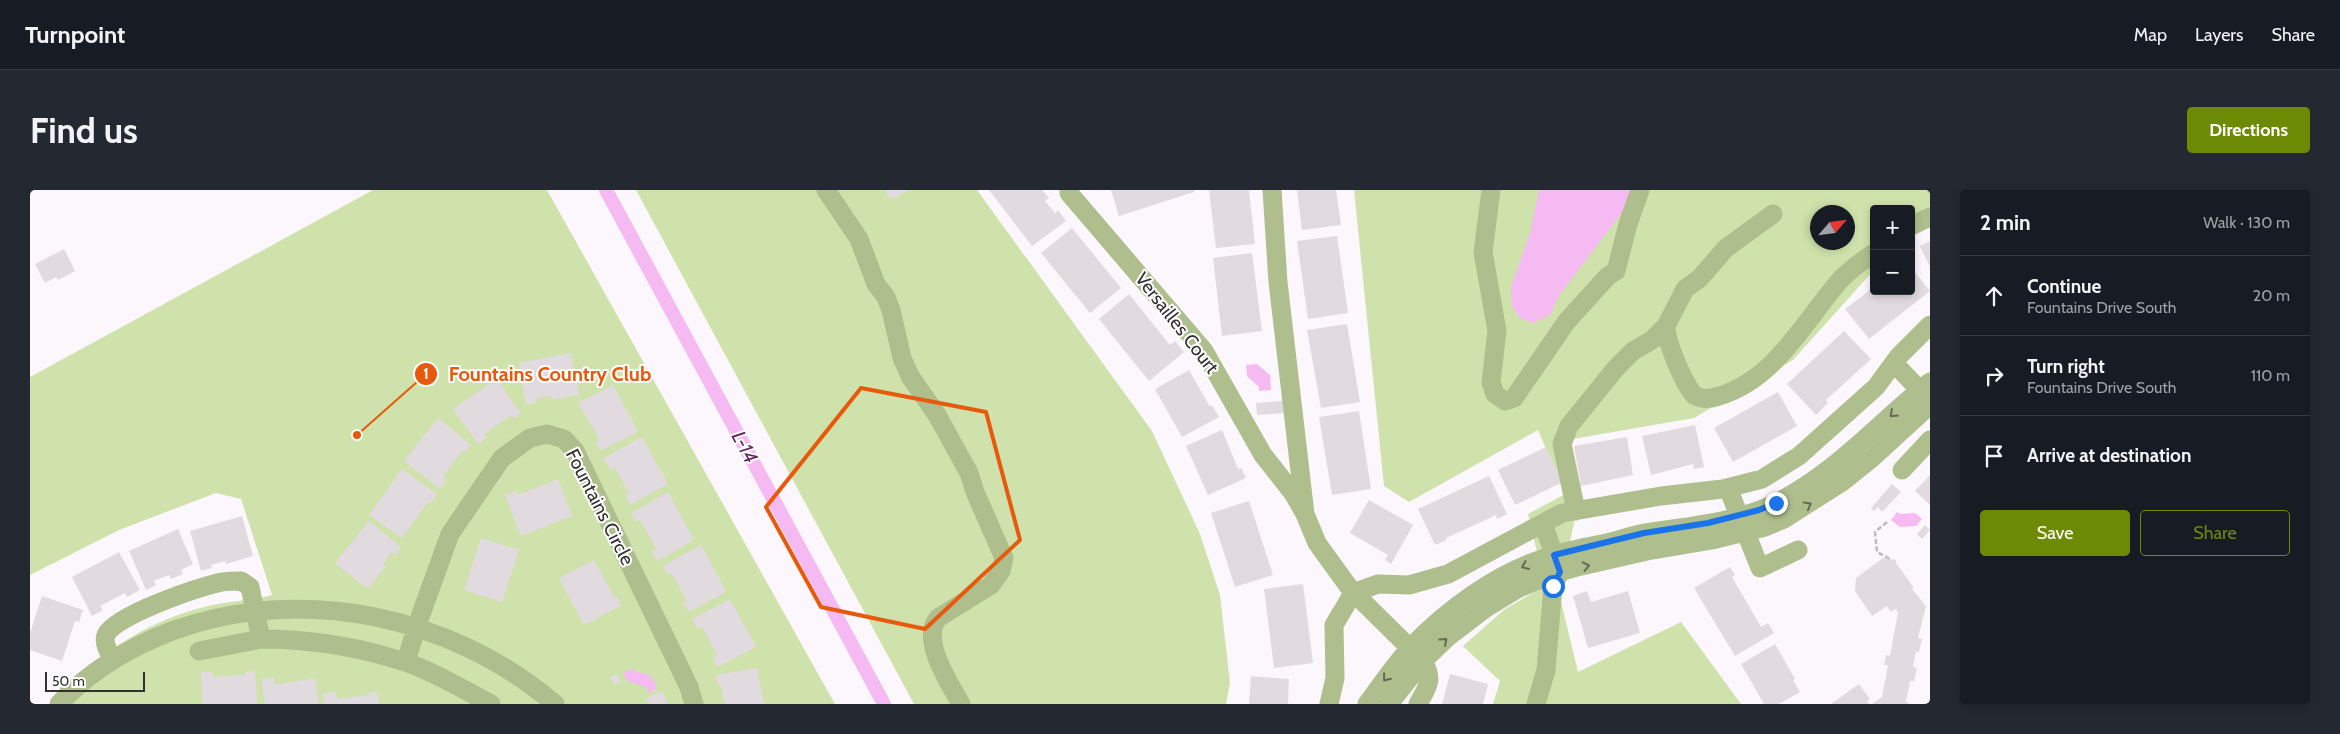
<!DOCTYPE html>
<meta charset="utf-8">
<style>
body{margin:0;font-family:Cabin,sans-serif;background:#242831;color:#f1f3f6}
.controls{position:absolute;right:15px;top:15px;display:grid;overflow:hidden;border-radius:5px;box-shadow:0 2px 8px #0003}
.controls button{width:45px;height:45px;display:grid;place-items:center;padding:0;border:0;border-bottom:1px solid #363941;background:#171b24;color:#f1f3f6;font:25px sans-serif}
.compass{position:absolute;left:1780px;top:15px;width:45px;height:45px;border-radius:50%;background:#171b24;box-shadow:0 2px 8px #0003;rotate:62deg}
.scale{position:absolute;left:15px;bottom:12px;width:100px;box-sizing:border-box;padding-left:5px;border:2px solid #333132;border-top:0;font-size:14px;line-height:18px;white-space:nowrap;color:#333132;-webkit-text-stroke:4px #fff;paint-order:stroke}
.stop{position:absolute;width:15px;height:15px;margin:-11px;border:4px solid #1a73e8;border-radius:50%;background:#fff}
.stop.end{background:#1a73e8;border-color:#fff;box-shadow:0 1px 5px #0008}
.list{margin:0;padding:0;list-style:none}
h2{display:flex;justify-content:space-between;align-items:center;height:65px;margin:0;padding:0 20px;font-size:21px}
h2 small{font-size:16px;font-weight:400;color:#9ea1a6}
.list li{display:grid;grid-template-columns:32px 1fr auto;gap:15px;align-items:center;box-sizing:border-box;height:80px;padding:0 20px;border-top:1px solid #363941}
.list b{display:block;font-size:19px;white-space:nowrap}
.list p{margin:0;font-size:16px;white-space:nowrap;color:#9ea1a6}
.list em{font-size:16px;font-style:normal;color:#9ea1a6}
.actions{display:flex;gap:10px;padding:15px 20px}
.actions a{flex:1;padding:11px 0;border:1px solid #6c8a04;border-radius:5px;text-align:center;font-size:18px;color:#6c8a04}
.actions .main{background:#6c8a04;color:#fff}
.icon{flex:none;width:28px;height:28px;fill:none;stroke:currentColor;stroke-width:2;stroke-linecap:round;stroke-linejoin:round}
.map{position:relative;flex:none;width:1900px;height:514px;overflow:hidden;border-radius:5px}
header{display:flex;align-items:center;gap:30px;box-sizing:border-box;height:70px;padding:0 25px;background:#171b24;border-bottom:1px solid #363941}
header strong{font-size:24px}
nav{display:flex;gap:28px;margin-inline-start:auto;font-size:18px}
.intro{display:flex;align-items:center;justify-content:space-between;box-sizing:border-box;height:120px;padding:0 30px}
h1{margin:0;font-size:35px}
.button{padding:12px 22px;border-radius:5px;background:#6c8a04;color:#fff;font-size:18px;font-weight:700}
main{display:flex;gap:30px;padding:0 30px}
aside{flex:1;background:#171b24;border-radius:5px;box-shadow:0 2px 8px #0003}
.map>svg:first-child{display:block}
.green{fill:#cfe2ab;fill-rule:evenodd}
.water{fill:#f5baf1}
.lines{fill:none;stroke-linecap:round;stroke-linejoin:round}
.canal{stroke:#f5baf1;stroke-width:14}
.building{fill:#e1dbe0}
.path{stroke:#bebabe;stroke-width:2.5;stroke-dasharray:5 2.5;stroke-linecap:butt}
.minor{stroke:#aebf8d;stroke-width:19}
.oneway{stroke:#646a56}
.route{stroke:#1a73e8;stroke-width:6}
.marked{fill:none;stroke:#e8590c;stroke-width:4;stroke-linejoin:round}
.labels{text-anchor:middle;dominant-baseline:central;stroke-width:4;stroke-linejoin:round;paint-order:stroke}
.street-label{font-size:19px;fill:#333132;stroke:#fff}
.water-label{font-size:20px;font-style:italic;fill:#652363;stroke:#fff}
.leader{fill:none;stroke:#e8590c;stroke-width:2}
.callout-dot{fill:#e8590c;stroke:#fff;stroke-width:2}
.mark-label{font-size:15px;text-anchor:middle;font-weight:bold;fill:#fff}
.callout-label{font-size:20px;text-anchor:middle;font-weight:bold;fill:#e8590c;stroke:#fff;stroke-width:4;stroke-linejoin:round;paint-order:stroke}
</style>
<header>
<strong>Turnpoint</strong>
<nav><a>Map</a><a>Layers</a><a>Share</a></nav>
</header>
<div class="intro"><h1>Find us</h1><a class="button">Directions</a></div>
<main>
<div class="map">
<svg width="1900" height="514" viewBox="0 0 1900 514">
<rect width="100%" height="100%" fill="#fcf7fc"/>
<path class="green" d="M343 0H517L805 514H39L29 498C79 460 116 431 178 416 199 411 221 411 242 405L211 309 186 303 89 340 0 385V187Z
M606 0H947L1122 241 1170 344 1190 405 1200 493 1196 514H884Z
M1324 0H1900V35L1881 42V19H1844V80L1763 170 1664 228 1537 250 1549 310 1529 403 1548 482 1651 432 1711 514H1463L1470 491 1433 456 1475 419 1515 396 1498 324 1535 304 1508 240 1379 312 1354 296ZM1788 22H1818V52H1788Z"/>
<path class="water" d="M1509 0H1602L1594 20 1530 104 1520 125 1503 133 1490 128 1482 117 1481 97 1500 43Z
M1227 174 1240 185 1241 200 1229 201V197L1217 186 1216 175Z
M1867 322 1870 324 1885 323 1892 329 1886 336 1870 337 1861 330Z
M600 479 621 486 627 498 619 503 616 497 597 491 593 483Z"/>
<g class="lines">
<path class="canal" d="M576 0 854 514"/>
</g>
<path class="building" d="M855 0H877V1L860 10Z
M959 0H1012L1019 8 1015 11 1025 23 1028 20 1036 31 1002 56Z
M1081 0H1164V2L1089 26Z
M1179 0H1219L1225 54 1186 58Z
M1267 0H1306L1311 35 1272 40Z
M1042 38 1091 98 1060 123 1011 63Z
M1307 46 1318 123 1278 129 1267 51Z
M1900 51V77L1890 56Z
M34 59 45 81 28 90 26 87 15 93 5 74Z
M1222 63 1232 141 1192 146 1183 68Z
M1881 77 1900 101 1839 149 1815 119 1844 97V101H1881Z
M1099 104 1140 155 1145 151 1154 162 1119 191 1069 129Z
M1317 134 1330 212 1291 218 1277 140Z
M1814 141 1841 169 1796 210 1798 213 1786 225 1757 194Z
M541 163 549 205 521 210V206L505 209 506 213 496 214 489 173Z
M1159 180 1180 217 1182 215 1189 227 1152 247 1125 199Z
M467 189 491 224 484 229 482 225 454 244 457 248 448 254 423 219Z
M583 195 608 242 570 261 566 252 570 250 548 213Z
M1748 202 1767 236 1703 272 1684 238Z
M1253 211 1254 223 1227 225 1226 213Z
M1329 221 1341 299 1302 305 1289 227Z
M408 228 441 255 435 262 433 260 413 286 417 289 410 299 374 271Z
M1665 235 1674 277 1664 279 1663 274 1621 285 1612 246Z
M1192 240 1208 279 1211 278 1216 288 1178 305 1156 256Z
M612 247 638 294 600 315 595 305 599 303 585 278 581 280 574 268Z
M1597 247 1603 285 1551 296 1544 256Z
M1516 257 1533 292 1485 315 1468 280Z
M372 279 407 304 400 314 398 312 372 348 339 325Z
M1900 285V315L1885 301Z
M1459 286 1477 324 1467 329 1466 325 1416 348 1417 350 1405 355 1388 319Z
M528 289 542 326 491 346 475 305 487 301 488 305Z
M1862 294 1871 302 1852 322 1848 317 1844 321 1841 318Z
M638 302 664 350 627 371 621 361 626 359 610 330 606 332 601 323Z
M1339 310 1383 335 1361 374 1355 370 1358 365 1320 343Z
M1219 311 1243 385 1205 397 1181 323Z
M212 326 223 366 196 374 195 371 181 375 182 378 171 381 160 341Z
M339 331 371 357 366 365 362 362 353 374 356 376 338 399 305 373Z
M1895 335 1900 340 1892 349 1887 344Z
M148 339 163 374 151 380 153 384 141 389 139 385 124 391 126 395 116 400 99 361Z
M451 348 489 360 472 412 434 400Z
M671 355 696 402 659 422 653 413 657 411 641 382 637 384 633 376Z
M89 362 110 400 97 407 95 403 70 416 73 420 62 426 42 387Z
M1853 368 1866 370V373L1884 398 1882 399 1896 416 1888 448 1892 449 1889 462 1886 461 1883 477 1887 478 1884 491H1880L1876 512 1880 514H1842L1852 507 1858 475H1854L1856 465 1860 466 1868 422 1865 419 1861 422 1857 416 1842 426 1825 401 1826 388Z
M564 370 585 408 587 407 592 415 554 435 529 388Z
M1700 377 1705 385 1702 387 1731 437 1738 433 1744 443 1705 466 1664 398Z
M1273 394 1283 473 1244 478 1234 399Z
M1557 401 1561 412 1598 401 1610 443 1558 458 1543 406Z
M12 406 53 420 49 432 45 431 32 471 0 460V443Z
M700 409 726 457 688 477 683 467 687 465 672 436 667 438 662 429Z
M1745 454 1765 489 1763 490 1770 502 1749 514H1734L1711 474Z
M727 478 734 514H695L691 495 688 496 686 485Z
M225 481 227 514H173L171 482H182L183 487 215 485V482Z
M587 484 591 492 584 495 580 487Z
M1420 484 1458 494 1453 514H1412Z
M1221 486 1259 489 1258 514H1219Z
M244 488 245 495 285 488 289 514H235L231 489Z
M1829 494 1840 509 1837 511 1839 514H1801Z
M632 501 638 514H619L616 508Z
M306 502 307 509 339 505V503L347 502 349 514H294L293 503Z"/>
<g class="lines">
<path class="path" d="M1857 332 1845 342 1847 362 1860 369"/>
<path class="minor" d="M796 0 829 49 846 94 856 107 861 120 872 168 880 186 907 225 939 283 945 302 974 368 971 381 961 395 908 428C890 450 920 494 931 514
M1039 0V3L1174 161 1233 265 1263 303 1275 324 1248 92 1242 0
M1461 0 1453 62 1467 141 1461 192 1465 204 1475 211 1484 208 1537 131 1578 86 1586 81 1598 34 1610 0
M1881 36 1900 27
M1636 136C1636 152 1653 192 1664 205 1672 210 1681 209 1689 206 1746 189 1775 130 1811 89 1821 79 1832 71 1844 63
M1864 173 1898 209
M1872 280 1900 250
M1698 298 1730 378 1768 360
M1546 321 1532 254 1539 236 1586 178 1603 161 1622 150 1636 136 1655 99 1670 88 1696 58 1743 24
M1275 324 1287 353 1321 400 1393 471C1404 490 1398 496 1388 514
M169 461 231 449
M83 470C79 463 73 453 76 445 85 425 169 397 192 392 198 391 205 391 211 391L220 397 231 449C279 449 329 457 375 472 403 481 434 500 461 514
M376 472 386 438 420 344 472 268 500 248 517 244 534 249 545 261 659 497 664 514
M29 514C60 481 100 457 142 441 272 394 420 425 525 514
M1299 514 1305 488 1304 435 1323 403 1348 394 1379 395 1418 384 1532 323 1631 306 1693 299 1732 289 1769 266 1846 197 1868 167 1900 135
M1337 514C1351 495 1365 474 1381 457 1417 420 1465 384 1515 368 1536 360 1559 357 1581 352 1592 349 1603 345 1614 343 1658 336 1706 333 1746 313 1806 283 1848 233 1900 192
M1359 514 1393 471 1418 447 1456 418 1489 398 1520 385 1547 377 1617 361 1682 350 1735 337 1754 329 1812 292 1842 268 1900 215
M1506 514 1516 480 1523 396 1530 382 1513 333"/>
</g>
<defs><path id="oneway-chevron" d="M-2-3.5L2.5 0L-2 3.5" fill="none" stroke-width="1.6" stroke-linecap="round" stroke-linejoin="round" transform="scale(1.25)"/></defs>
<g class="oneway">
<use href="#oneway-chevron" transform="translate(1863 224) rotate(137)"/>
<use href="#oneway-chevron" transform="translate(1778 315) rotate(-30)"/>
<use href="#oneway-chevron" transform="translate(1495 376) rotate(156)"/>
<use href="#oneway-chevron" transform="translate(1556 376) rotate(-13)"/>
<use href="#oneway-chevron" transform="translate(1414 451) rotate(-42)"/>
<use href="#oneway-chevron" transform="translate(1356 488) rotate(128)"/>
</g>
<g class="lines">
<path class="route" d="M1523 396 1530 382 1524 365 1614 343 1678 333 1729 320 1746 313"/>
</g>
<path class="marked" d="M831 198 956 222 990 350 895 439 791 417 736 317Z"/>
<g class="labels">
<g class="street-label">
<text transform="translate(1147 133) rotate(52)">Versailles Court</text>
<text transform="translate(570 317) rotate(63)">Fountains Circle</text>
</g>
<g class="water-label">
<text transform="translate(715 257) rotate(62)">L-14</text>
</g>
</g>
<path class="leader" d="M327 245L396 184"/>
<g class="callout-dot">
<circle cx="327" cy="245" r="5"/>
<circle cx="396" cy="184" r="12"/>
</g>
<g class="mark-label">
<text x="396" y="189">1</text>
</g>
<g class="callout-label">
<text x="520" y="191">Fountains Country Club</text>
</g>
</svg>
<div class="controls">
<button>+</button>
<button>−</button>
</div>
<svg class="compass" viewBox="-18 -18 36 36"><path d="M0-13l5 13h-10z" fill="#e53935"/><path d="M0 13l5-13h-10z" fill="#9ea1a6"/></svg>
<div class="scale">50 m</div>
<div class="stop" style="left:1523px;top:396px"></div>
<div class="stop end" style="left:1746px;top:313px"></div>
</div>
<aside>
<h2>2 min<small>Walk · 130 m</small></h2>
<ul class="list">
<li><svg class="icon" aria-label="ahead" viewBox="0 0 24 24"><path d="M12 20V5M6 11l6-6 6 6"/></svg><div><b>Continue</b><p>Fountains Drive South</p></div><em>20 m</em></li>
<li><svg class="icon" aria-label="right" viewBox="0 0 24 24"><path d="M7 20v-9h11M14 6l5 5-5 5"/></svg><div><b>Turn right</b><p>Fountains Drive South</p></div><em>110 m</em></li>
<li><svg class="icon" aria-label="arrive" viewBox="0 0 24 24"><path d="M6 21V4h12l-3 4 3 4H6"/></svg><div><b>Arrive at destination</b></div></li>
</ul>
<div class="actions"><a class="main">Save</a><a>Share</a></div>
</aside>
</main>
